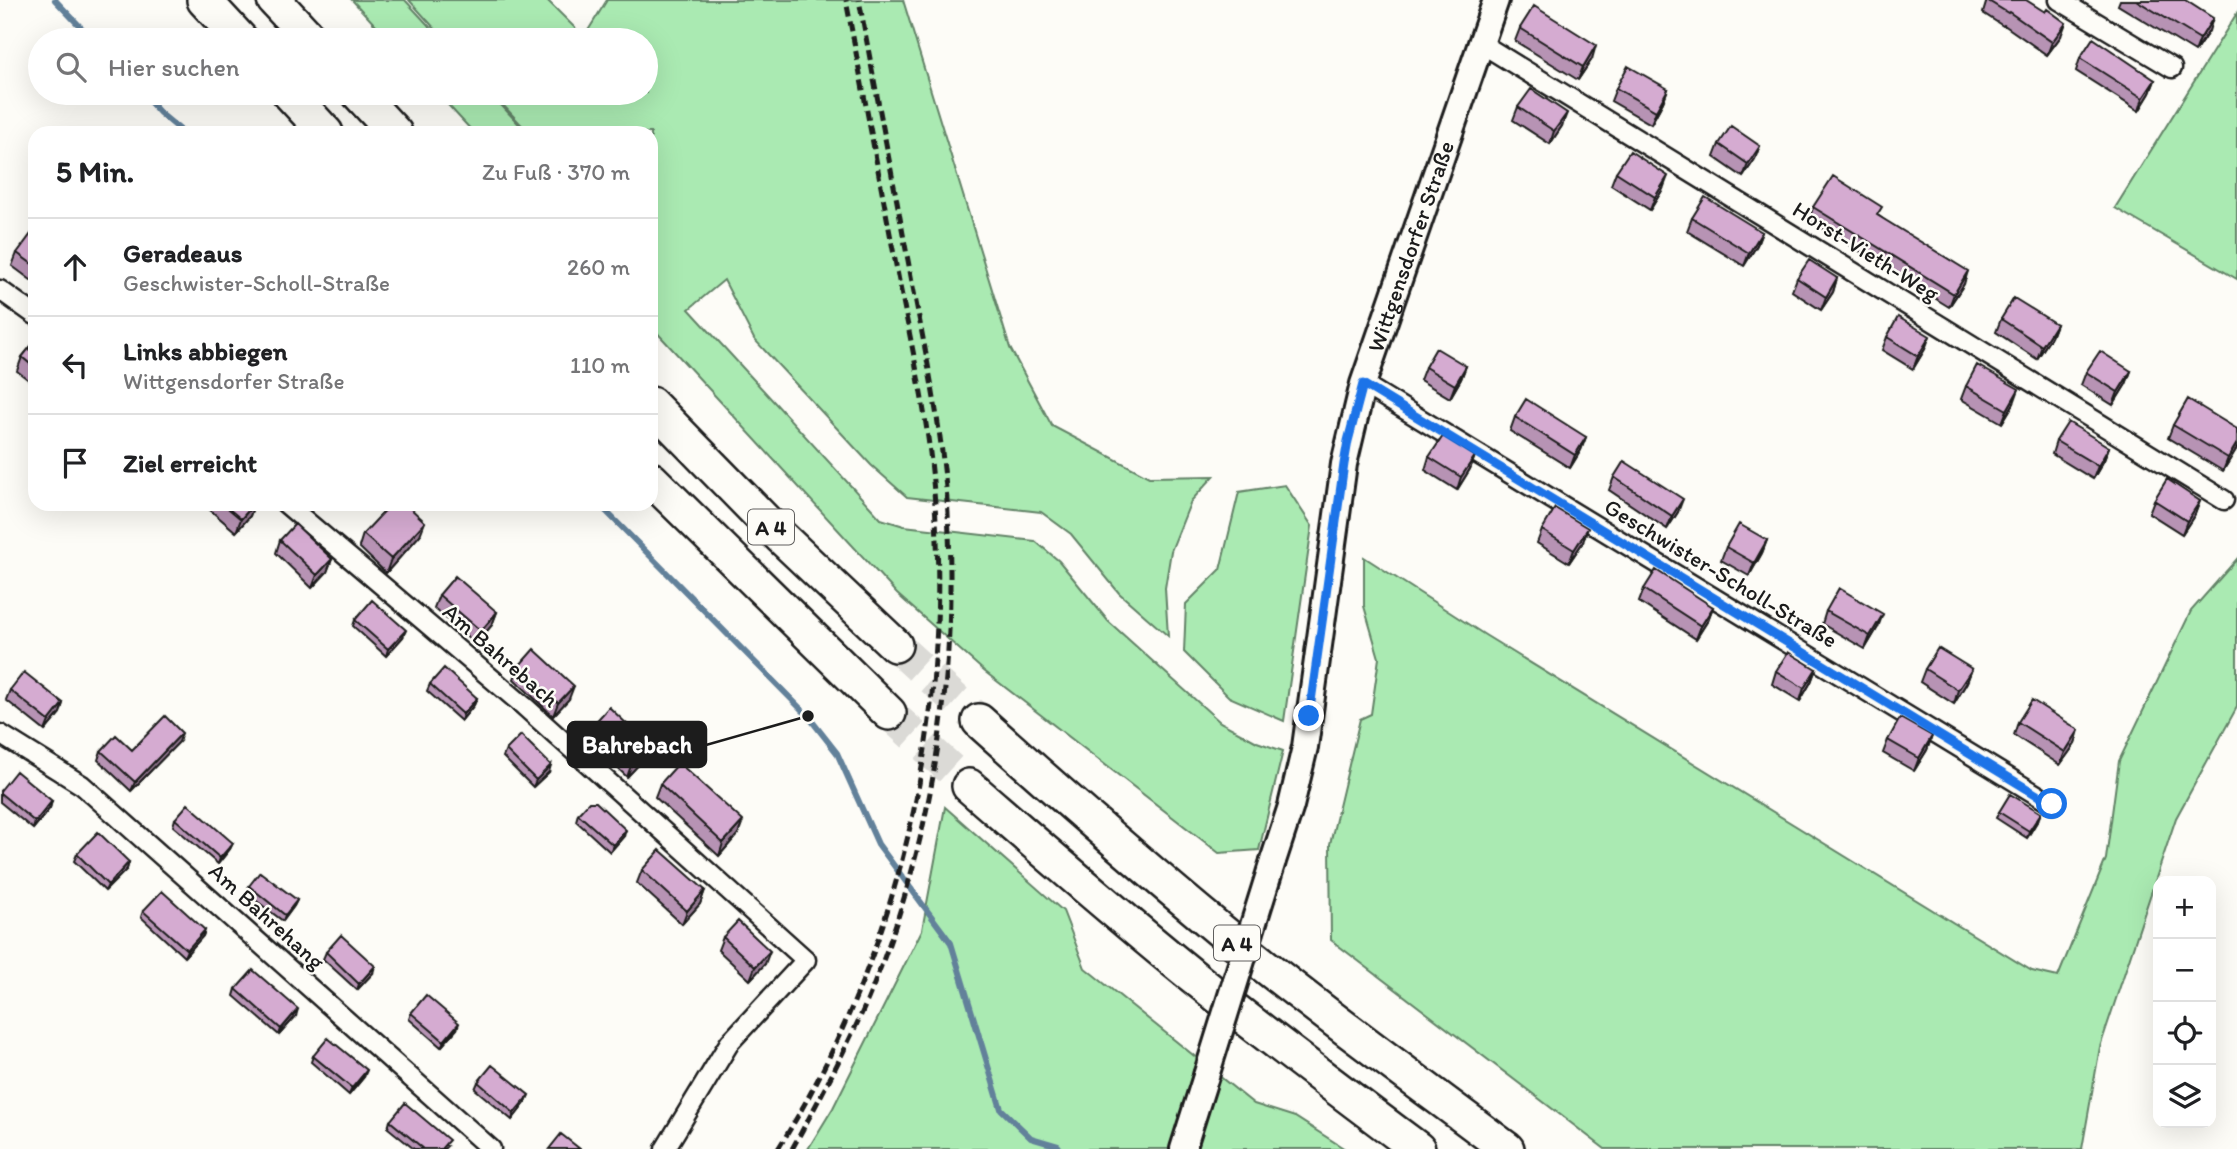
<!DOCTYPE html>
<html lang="de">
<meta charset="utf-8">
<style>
body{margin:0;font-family:Itim,sans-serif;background:#f6f6f6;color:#202124}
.controls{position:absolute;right:21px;bottom:21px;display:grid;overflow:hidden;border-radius:14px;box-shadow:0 7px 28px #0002}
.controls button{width:63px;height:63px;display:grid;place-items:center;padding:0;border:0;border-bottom:2px solid #e0e0e0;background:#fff;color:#202124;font:35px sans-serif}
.stop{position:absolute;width:21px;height:21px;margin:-16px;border:5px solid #1a73e8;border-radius:50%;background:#fff}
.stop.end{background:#1a73e8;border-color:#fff;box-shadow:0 2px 7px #0008}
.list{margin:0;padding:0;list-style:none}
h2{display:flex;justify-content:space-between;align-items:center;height:91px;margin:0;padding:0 28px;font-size:30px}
h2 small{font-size:23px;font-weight:400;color:#757577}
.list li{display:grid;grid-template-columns:46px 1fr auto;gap:21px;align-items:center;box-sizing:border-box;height:98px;padding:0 28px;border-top:2px solid #e0e0e0}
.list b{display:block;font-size:26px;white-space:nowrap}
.list p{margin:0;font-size:23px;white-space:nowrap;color:#757577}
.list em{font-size:23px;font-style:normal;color:#757577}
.icon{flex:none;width:38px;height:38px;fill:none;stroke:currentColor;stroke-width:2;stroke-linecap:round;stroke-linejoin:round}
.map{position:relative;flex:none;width:2237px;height:1149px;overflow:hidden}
.search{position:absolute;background:#fff;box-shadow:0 7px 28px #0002;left:28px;top:28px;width:630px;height:77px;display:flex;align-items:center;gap:18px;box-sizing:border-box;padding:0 24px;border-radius:38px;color:#757577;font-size:26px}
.panel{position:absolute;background:#fff;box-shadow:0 7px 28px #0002;left:28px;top:126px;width:630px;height:385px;border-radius:21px}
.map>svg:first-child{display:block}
.green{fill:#aaeab2;stroke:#638367;stroke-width:2}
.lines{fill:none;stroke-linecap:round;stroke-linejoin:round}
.stream{stroke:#62819a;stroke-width:6}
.highway-tunnel{stroke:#dbdad6;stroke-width:33;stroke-dasharray:33 17;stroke-linecap:butt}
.street-casing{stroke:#1c1c1c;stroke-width:23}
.secondary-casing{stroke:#1c1c1c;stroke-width:30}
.highway-casing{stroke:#1c1c1c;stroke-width:38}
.street{stroke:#fdfcf7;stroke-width:18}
.secondary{stroke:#fdfcf7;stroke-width:24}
.highway{stroke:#fdfcf7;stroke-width:33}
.rail{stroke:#1c1c1c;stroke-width:5;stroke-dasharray:10 5;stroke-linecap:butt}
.secondary-bridge-casing{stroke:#1c1c1c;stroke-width:30;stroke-linecap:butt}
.secondary-bridge{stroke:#fdfcf7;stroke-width:24}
.wall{fill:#b793b4;stroke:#1c1c1c;stroke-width:2}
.shaded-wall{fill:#957892;stroke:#1c1c1c;stroke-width:2}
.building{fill:#d5abd1;stroke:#1c1c1c;stroke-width:2}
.route{stroke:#1a73e8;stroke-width:9}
.labels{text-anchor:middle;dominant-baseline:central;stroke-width:5;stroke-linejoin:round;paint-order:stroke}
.shield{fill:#fdfcf7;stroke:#605f5e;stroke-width:2}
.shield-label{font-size:21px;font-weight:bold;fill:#1c1c1c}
.street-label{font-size:23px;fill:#1c1c1c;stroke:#fdfcf7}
.leader{fill:none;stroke:#1c1c1c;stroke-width:2.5}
.callout-dot{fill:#1c1c1c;stroke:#fdfcf7;stroke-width:2.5}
.callout{fill:#1c1c1c;stroke:#1c1c1c;stroke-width:2.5}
.callout-label{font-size:24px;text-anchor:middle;font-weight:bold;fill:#fff}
</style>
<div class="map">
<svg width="2237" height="1149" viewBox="0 0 2237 1149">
<rect width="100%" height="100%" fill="#fdfcf7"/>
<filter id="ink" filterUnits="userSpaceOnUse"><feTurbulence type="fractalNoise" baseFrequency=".0143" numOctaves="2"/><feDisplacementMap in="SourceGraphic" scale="14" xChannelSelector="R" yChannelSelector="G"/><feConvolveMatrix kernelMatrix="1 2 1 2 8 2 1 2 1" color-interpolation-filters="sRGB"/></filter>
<g filter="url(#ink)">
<path class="green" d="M352 0H405L442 40H389Z
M409 0H547L584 37 607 0H903L1010 348 1052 426 1149 477 1214 476 1191 501 1171 551 1165 588 1168 636 1119 593 1071 534 1041 512 907 497 871 465 754 339 724 280 689 309 881 519 904 526 1035 541 1059 561 1108 621 1220 722 1257 742 1283 751 1259 850 1219 853 984 671 897 594 651 326V133H529L492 93H646V40H445Z
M2237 13V279L2115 208Z
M437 93H490L527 133H474Z
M1285 485 1312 526 1284 721 1229 697 1184 652 1186 604 1220 570 1239 492Z
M1364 557 1485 635 2032 971 2058 977 2106 859 2119 761 2191 611 2237 559V707L2176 818 2100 1047 2082 1149H1605L1331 940 1330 844 1360 719 1371 714 1379 658 1364 606Z
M945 807 1063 911 1085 968 1254 1104 1295 1117 1345 1149H808L833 1108 922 930Z"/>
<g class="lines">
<path class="stream" d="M55 0 93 40
M142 93 160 113 184 133
M599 504 808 716 837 753 878 844 951 943 1001 1109 1031 1138 1058 1146 1060 1149"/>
<path class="highway-tunnel" d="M895 645 979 721
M889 713 969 786"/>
<g class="street-casing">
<path id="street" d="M2059 0 2172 68
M1482 44 2224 500
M0 290 35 315
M1363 384 2052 804
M286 504 524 706 806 960 730 1042 665 1149
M0 734 82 785 491 1149"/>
</g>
<g class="secondary-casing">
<g id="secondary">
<path id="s1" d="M1273 861 1291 806 1305 747 1344 464 1363 384 1496 0"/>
<path d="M1183 1149 1206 1076"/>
</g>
</g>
<g class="highway-casing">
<path id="highway" d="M204 0 241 40
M274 0 311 40
M289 93 326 133
M358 93 395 133
M651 404 781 537 895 645
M651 479 889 713
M979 721C1058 792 1138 862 1220 930 1313 1006 1411 1077 1507 1149
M969 786C1044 851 1118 916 1195 978 1268 1037 1343 1093 1418 1149"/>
</g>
<use href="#street" class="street"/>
<use href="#secondary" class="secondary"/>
<use href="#highway" class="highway"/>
<path class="rail" d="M778 1149C901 953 955 711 933 481 927 414 912 347 899 281 881 187 864 94 846 0
M792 1149C818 1102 843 1055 865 1006 928 858 956 695 949 534 946 451 929 369 913 287 895 191 877 96 859 0"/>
<g class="secondary-bridge-casing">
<path id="secondary-bridge" d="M1206 1076 1273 861"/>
</g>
<use href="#secondary-bridge" class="secondary-bridge"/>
</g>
<path class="wall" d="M1987 0 2061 36 2047 55 2004 25 2003 26 1983 13Z
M2120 0H2185L2209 31 2195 52 2118 5Z
M1520 28 1592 59 1578 80 1515 41Z
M2080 58 2155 80 2150 93 2139 111 2076 71Z
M1616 88 1668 89 1663 102 1651 124 1611 101Z
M1518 107 1562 126 1550 144 1513 120Z
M1719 144 1755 159 1743 177 1714 157Z
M1616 172 1663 189 1650 210 1611 185Z
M1813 207 1879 216 1964 284 1949 307 1809 220Z
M1692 218 1762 232 1757 245 1744 266 1687 231Z
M35 237V283L12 266 17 253Z
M1797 278H1837L1833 292 1821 310 1792 291Z
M2001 319 2056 324 2051 337 2037 359 1996 332Z
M1887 337 1925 349 1913 369 1882 350Z
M35 341V385L17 371 22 357Z
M1466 366 1461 379 1450 398 1420 380 1425 367Z
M2131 371 2126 384 2113 405 2081 385 2086 372Z
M1966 386 2014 403 2002 423 1961 399Z
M1515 417 1586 437 1581 450 1570 468 1510 431Z
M2173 425 2237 429V448L2223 471 2168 438Z
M2056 441 2109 447 2104 460 2093 479 2052 454Z
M1475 456 1470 469 1457 490 1425 470 1429 457Z
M1614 477 1678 512 1667 529 1609 490Z
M2154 500 2200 501 2195 514 2182 534 2149 513Z
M203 504H254L250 516 236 532Z
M1542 530 1583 542 1569 563 1537 543Z
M363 534 420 535 386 573 359 547Z
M280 540 332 559 327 572 312 588 276 553Z
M1767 540 1762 553 1749 576 1721 560 1726 547Z
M1644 589 1713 607 1708 620 1696 639 1639 602Z
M439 595 497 612 492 625 476 644 434 608Z
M1826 611 1878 627 1865 649 1822 624Z
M355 620 403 637 386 656 353 626Z
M519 666 569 699 553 716 514 679Z
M1816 669 1811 682 1800 701 1772 684 1776 671Z
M1925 669H1972L1967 682 1954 704 1920 682Z
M430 684 477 698 474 705 461 721 427 691Z
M10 690 63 703 60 713 45 731 6 700Z
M2018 722 2075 744 2060 765 2014 735Z
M592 726 649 745 645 758 627 777 587 739Z
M1932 736 1927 750 1914 771 1883 753 1888 740Z
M179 742 131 791 98 760 101 751 132 750Z
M506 750 549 772 533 787 503 757Z
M660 784 738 834 719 856 655 797Z
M0 791 52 801 50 808 33 829 0 802Z
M1999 812 2038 820 2027 838 1996 818Z
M578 814 624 836 610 852 576 821Z
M175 819 233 843 230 849 218 864 173 826Z
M77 854 129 862 127 869 105 891 74 861Z
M642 870 705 890 700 904 682 924 637 883Z
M249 886 297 900 294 906 283 921 246 893Z
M143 911 205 930 203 936 184 957 141 917Z
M723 937 765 964 750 980 718 950Z
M326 952 373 973 357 990 323 959Z
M236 989 296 1016 279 1035 234 996Z
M411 1013 457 1029 441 1047 409 1019Z
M313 1056 364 1077 349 1095 311 1062Z
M478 1082 526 1102 512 1120 475 1089Z
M390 1121 447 1146 444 1149H414L388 1128Z"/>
<path class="shaded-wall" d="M2213 18 2209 31 2195 52 2200 39Z
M2066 23 2061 36 2047 55 2052 42Z
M1596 45 1592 59 1578 80 1583 67Z
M2155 80 2150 93 2139 111 2143 98Z
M1668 89 1663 102 1651 124 1656 111Z
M1567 113 1562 126 1550 144 1554 131Z
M1760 146 1755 159 1743 177 1748 164Z
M1668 176 1663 189 1650 210 1655 197Z
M1762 232 1757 245 1744 266 1749 253Z
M1968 271 1964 284 1949 307 1954 294Z
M1837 278 1833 292 1821 310 1826 297Z
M2056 324 2051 337 2037 359 2042 346Z
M1930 336 1925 349 1913 369 1918 356Z
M1466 366 1461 379 1450 398 1455 385Z
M2131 371 2126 384 2113 405 2118 392Z
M2019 389 2014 403 2002 423 2007 410Z
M1586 437 1581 450 1570 468 1575 455Z
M2237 443V448L2223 471 2228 458Z
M2109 447 2104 460 2093 479 2098 466Z
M1475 456 1470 469 1457 490 1461 477Z
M1683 499 1678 512 1667 529 1672 516Z
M2200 501 2195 514 2182 534 2187 521Z
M254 504 250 516 236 532 241 519Z
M425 522 420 535 386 573 391 559Z
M1588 528 1583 542 1569 563 1574 550Z
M1767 540 1762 553 1749 576 1754 563Z
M332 559 327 572 312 588 317 575Z
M1713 607 1708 620 1696 639 1701 626Z
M497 612 492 625 476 644 481 631Z
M1883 614 1878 627 1865 649 1870 636Z
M406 630 403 637 386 656 388 649Z
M1816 669 1811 682 1800 701 1804 688Z
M1972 669 1967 682 1954 704 1958 690Z
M574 686 569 699 553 716 558 703Z
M477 698 474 705 461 721 463 714Z
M63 703 60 713 45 731 49 721Z
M2079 730 2075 744 2060 765 2065 752Z
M182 733 179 742 131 791 135 782Z
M1932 736 1927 750 1914 771 1919 758Z
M649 745 645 758 627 777 632 763Z
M551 765 549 772 533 787 536 780Z
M52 801 50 808 33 829 35 822Z
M2041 813 2038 820 2027 838 2029 831Z
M743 821 738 834 719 856 723 843Z
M626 830 624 836 610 852 613 845Z
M233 843 230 849 218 864 220 858Z
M129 862 127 869 105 891 108 885Z
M705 890 700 904 682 924 687 911Z
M297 900 294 906 283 921 285 915Z
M205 930 203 936 184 957 187 950Z
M770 951 765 964 750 980 755 967Z
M375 966 373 973 357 990 359 984Z
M298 1009 296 1016 279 1035 281 1029Z
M459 1023 457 1029 441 1047 444 1041Z
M367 1070 364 1077 349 1095 352 1088Z
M529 1095 526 1102 512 1120 514 1113Z"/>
<path class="building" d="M1987 0H2026L2045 12 2047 9 2066 23 2052 42 2009 12 2008 13Z
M2136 0H2185L2213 18 2200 39Z
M1534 6 1596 45 1583 67 1520 28Z
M2093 38 2155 80 2143 98 2080 58Z
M1628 66 1668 89 1656 111 1616 88Z
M1531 89 1567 113 1554 131 1518 107Z
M1731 126 1760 146 1748 164 1719 144Z
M1630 151 1668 176 1655 197 1616 172Z
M1833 176 1882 207 1877 215 1968 271 1954 294 1813 207Z
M1705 197 1762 232 1749 253 1692 218Z
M31 234 35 237V266L17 253Z
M1809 260 1837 278 1826 297 1797 278Z
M2014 298 2056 324 2042 346 2001 319Z
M1898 317 1930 336 1918 356 1887 337Z
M35 341V368L22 357Z
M1436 348 1466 366 1455 385 1425 367Z
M2100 351 2131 371 2118 392 2086 372Z
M1977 365 2019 389 2007 410 1966 386Z
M1526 399 1586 437 1575 455 1515 417Z
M2188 399 2237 429V443L2228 458 2173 425Z
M2068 422 2109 447 2098 466 2056 441Z
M1443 436 1475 456 1461 477 1429 457Z
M1624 461 1683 499 1672 516 1614 477Z
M2167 479 2200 501 2187 521 2154 500Z
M223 504H254L241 519Z
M391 504H406L425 522 391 559 363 534Z
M1555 508 1588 528 1574 550 1542 530Z
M295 524 332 559 317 575 280 540Z
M1739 524 1767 540 1754 563 1726 547Z
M1656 570 1713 607 1701 626 1644 589Z
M455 576 497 612 481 631 439 595Z
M1839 588 1883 614 1870 636 1826 611Z
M372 600 406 630 388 649 355 620Z
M1938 648 1972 669 1958 690 1925 669Z
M534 649 574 686 558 703 519 666Z
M1788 652 1816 669 1804 688 1776 671Z
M444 668 477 698 463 714 430 684Z
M24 672 63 703 49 721 10 690Z
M2032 700 2079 730 2065 752 2018 722Z
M609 707 649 745 632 763 592 726Z
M165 716 182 733 135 782 101 751 116 735 132 750Z
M1900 718 1932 736 1919 758 1888 740Z
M521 735 551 765 536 780 506 750Z
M679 763 743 821 723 843 660 784Z
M16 771 52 801 35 822 0 793V791Z
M2010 794 2041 813 2029 831 1999 812Z
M589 802H596L626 830 613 845 578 814Z
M188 804 233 843 220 858 175 819Z
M98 832 129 862 108 885 77 854Z
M660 850 705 890 687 911 642 870Z
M260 872 297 900 285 915 249 886Z
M162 891 205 930 187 950 143 911Z
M738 921 770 951 755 967 723 937Z
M341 935 375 966 359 984 326 952Z
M253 970 298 1009 281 1029 236 989Z
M426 995 459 1023 444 1041 411 1013Z
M328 1038 367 1070 352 1088 313 1056Z
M492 1065 529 1095 514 1113 478 1082Z
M405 1103 449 1140 441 1149H424L390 1121Z
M561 1134 580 1149H549Z"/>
</g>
<g class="lines" filter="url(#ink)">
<path class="route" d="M1309 716 1344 464 1348 441 1363 384 2052 804"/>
</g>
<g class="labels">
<g class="shield">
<rect x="748" y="509.5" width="46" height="35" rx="5"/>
<rect x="1214" y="925.5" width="46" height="35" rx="5"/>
</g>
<g class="shield-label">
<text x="771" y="527">A 4</text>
<text x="1237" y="943">A 4</text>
</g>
<g class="street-label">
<text stroke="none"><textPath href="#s1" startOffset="632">Wittgensdorfer Straße</textPath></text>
<text transform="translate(1866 251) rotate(32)">Horst-Vieth-Weg</text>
<text transform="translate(1721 573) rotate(31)">Geschwister-Scholl-Straße</text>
<text transform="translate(501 655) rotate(41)">Am Bahrebach</text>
<text transform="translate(267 916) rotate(42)">Am Bahrehang</text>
</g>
</g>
<path class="leader" d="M808 716L706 745"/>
<circle class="callout-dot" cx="808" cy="716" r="7"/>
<rect class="callout" x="568" y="722" width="138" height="45" rx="7"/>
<g class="callout-label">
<text x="637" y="753">Bahrebach</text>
</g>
</svg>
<div class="controls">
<button>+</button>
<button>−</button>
<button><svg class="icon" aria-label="locate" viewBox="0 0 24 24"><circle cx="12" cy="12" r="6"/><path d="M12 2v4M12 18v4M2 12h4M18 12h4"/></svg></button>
<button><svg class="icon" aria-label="layers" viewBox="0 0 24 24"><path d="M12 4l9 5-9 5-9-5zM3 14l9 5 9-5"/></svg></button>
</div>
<div class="stop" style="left:2052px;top:804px"></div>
<div class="stop end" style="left:1309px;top:716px"></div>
<div class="search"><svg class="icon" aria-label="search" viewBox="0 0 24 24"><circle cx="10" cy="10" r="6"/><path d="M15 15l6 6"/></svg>Hier suchen</div>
<section class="panel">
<h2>5 Min.<small>Zu Fuß · 370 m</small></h2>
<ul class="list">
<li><svg class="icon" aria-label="ahead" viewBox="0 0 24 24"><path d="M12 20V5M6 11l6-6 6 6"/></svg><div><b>Geradeaus</b><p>Geschwister-Scholl-Straße</p></div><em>260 m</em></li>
<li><svg class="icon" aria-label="left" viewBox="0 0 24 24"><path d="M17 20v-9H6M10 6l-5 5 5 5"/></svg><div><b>Links abbiegen</b><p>Wittgensdorfer Straße</p></div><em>110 m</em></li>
<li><svg class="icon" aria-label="arrive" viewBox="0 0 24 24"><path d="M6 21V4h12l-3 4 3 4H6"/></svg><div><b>Ziel erreicht</b></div></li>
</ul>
</section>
</div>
